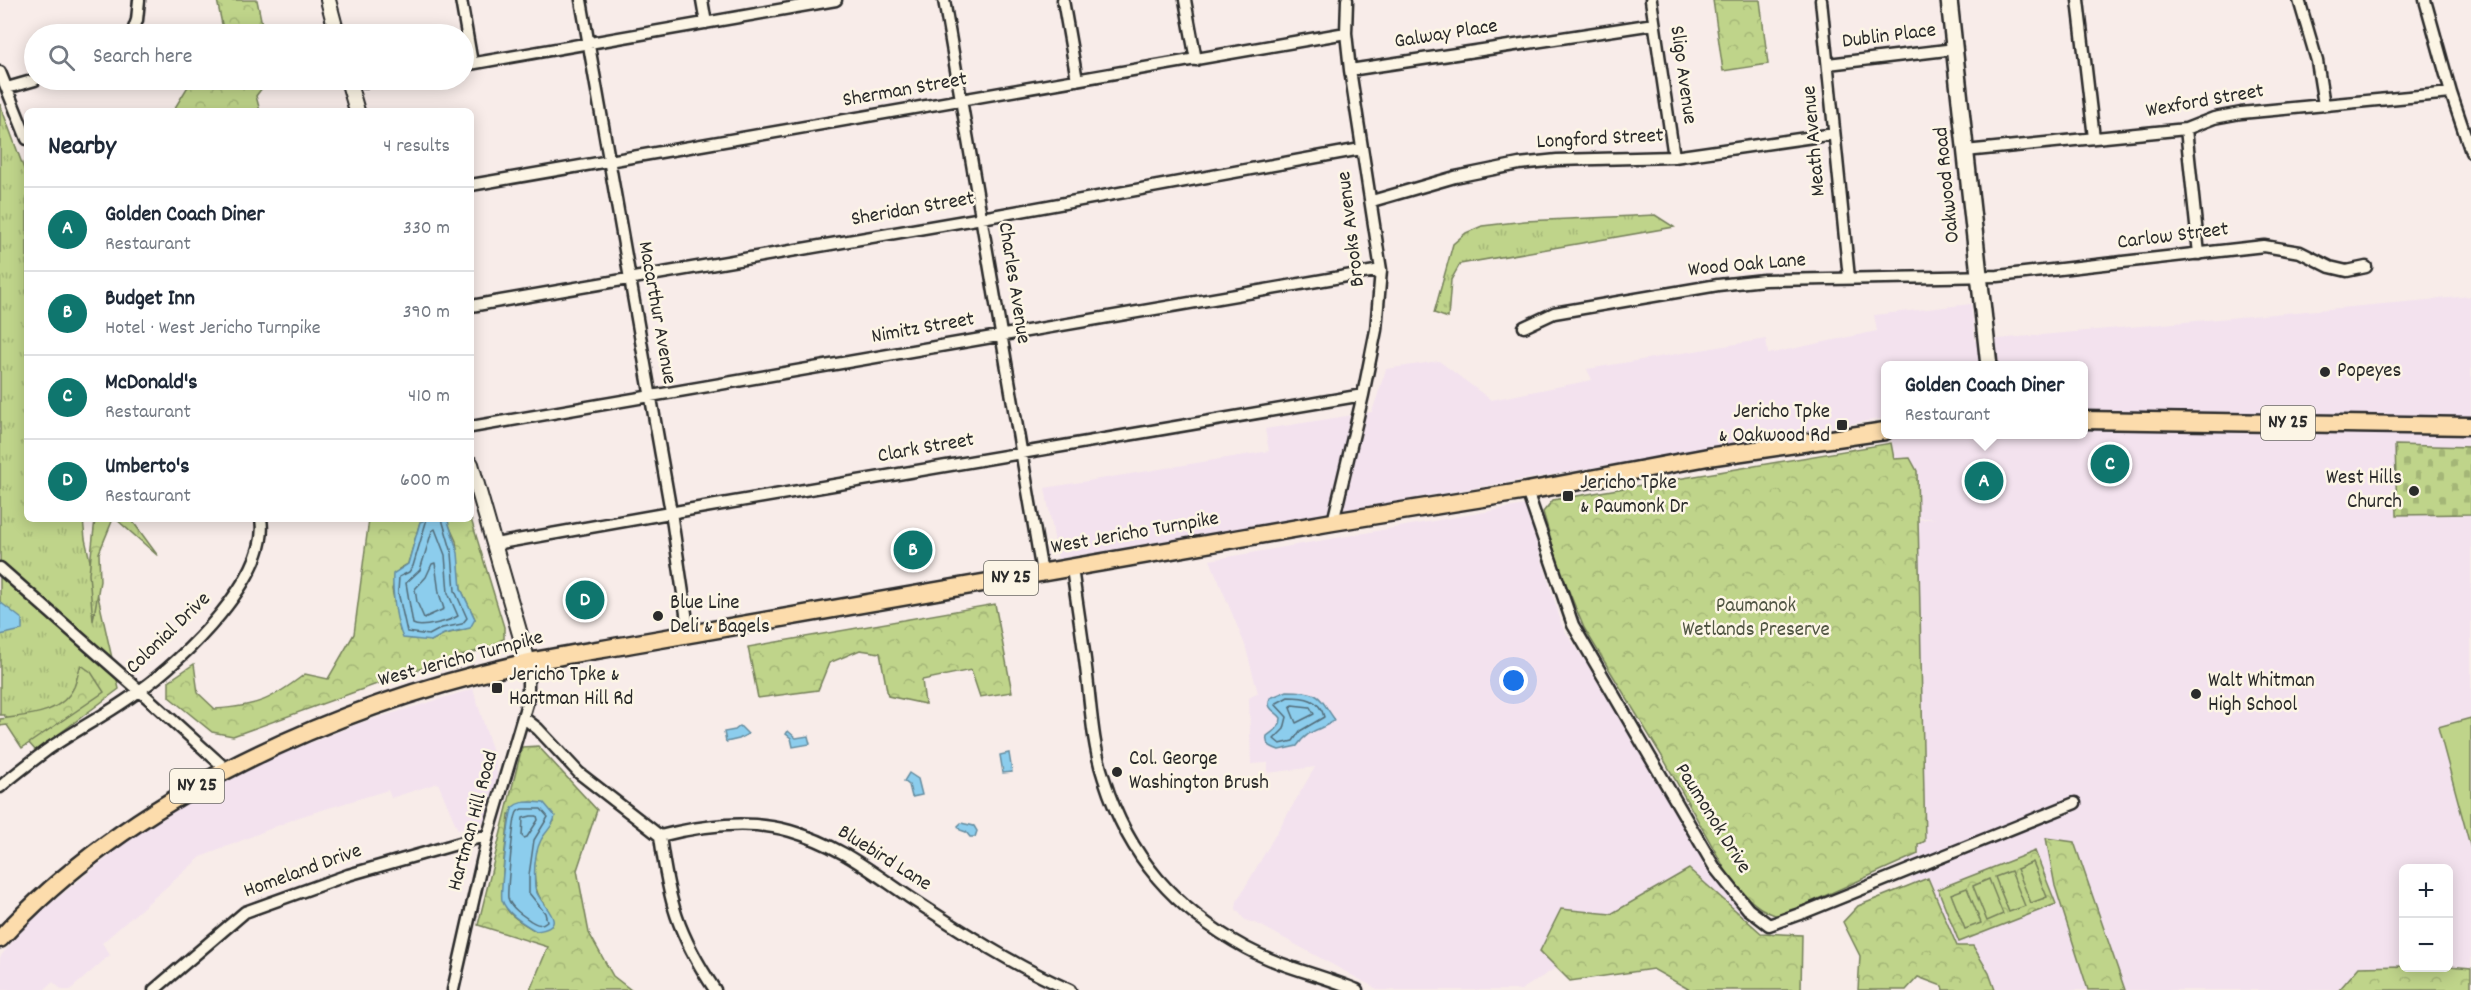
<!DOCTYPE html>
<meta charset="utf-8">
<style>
body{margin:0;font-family:Dekko,sans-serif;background:#f6f6f7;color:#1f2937}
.controls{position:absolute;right:18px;bottom:18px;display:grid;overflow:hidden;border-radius:9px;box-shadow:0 3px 15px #0003}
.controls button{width:54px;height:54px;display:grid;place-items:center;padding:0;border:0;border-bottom:2px solid #e0e1e3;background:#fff;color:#1f2937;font:30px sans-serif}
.you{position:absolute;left:1514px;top:681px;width:21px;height:21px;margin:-15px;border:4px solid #fff;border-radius:50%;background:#1a73e8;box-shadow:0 0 0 9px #1a73e833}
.badge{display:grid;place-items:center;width:39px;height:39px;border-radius:50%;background:#0f766e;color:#fff;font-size:20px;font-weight:700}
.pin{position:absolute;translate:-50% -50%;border:3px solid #fff;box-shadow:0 2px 6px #0006}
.popup{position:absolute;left:1881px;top:361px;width:207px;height:78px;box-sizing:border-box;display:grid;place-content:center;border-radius:9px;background:#fff;filter:drop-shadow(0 2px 4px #0005);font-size:20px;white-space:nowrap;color:#747a83}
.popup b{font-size:22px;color:#1f2937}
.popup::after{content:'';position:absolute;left:50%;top:100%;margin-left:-12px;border:12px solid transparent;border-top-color:#fff}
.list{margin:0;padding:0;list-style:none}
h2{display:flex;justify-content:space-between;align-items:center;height:78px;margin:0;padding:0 24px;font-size:26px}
h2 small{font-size:20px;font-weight:400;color:#747a83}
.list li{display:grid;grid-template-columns:39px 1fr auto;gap:18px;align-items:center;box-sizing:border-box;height:84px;padding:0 24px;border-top:2px solid #e0e1e3}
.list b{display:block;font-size:22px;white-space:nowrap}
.list p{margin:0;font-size:20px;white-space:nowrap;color:#747a83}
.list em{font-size:20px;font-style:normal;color:#747a83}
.icon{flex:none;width:33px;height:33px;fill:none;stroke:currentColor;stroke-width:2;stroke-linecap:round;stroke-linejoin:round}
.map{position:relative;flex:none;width:2471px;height:990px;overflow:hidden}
.search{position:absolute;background:#fff;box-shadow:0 3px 15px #0003;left:24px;top:24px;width:450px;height:66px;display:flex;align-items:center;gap:15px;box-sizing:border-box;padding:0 21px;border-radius:33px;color:#747a83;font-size:22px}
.panel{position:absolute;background:#fff;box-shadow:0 3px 15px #0003;left:24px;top:108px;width:450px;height:414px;border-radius:9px}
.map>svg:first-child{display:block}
.built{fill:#f3e2ee;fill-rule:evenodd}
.grass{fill:url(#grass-tufts);stroke:#75805a;stroke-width:1.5}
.forest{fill:url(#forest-crowns);stroke:#75805a;stroke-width:1.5;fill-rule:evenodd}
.cemetery{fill:url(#cemetery-stones);stroke:#75805a;stroke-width:1.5}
.pitch{fill:#bfd48a;stroke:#75805a;stroke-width:1.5}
.water{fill:#8ccded;stroke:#658c9f;stroke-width:1.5}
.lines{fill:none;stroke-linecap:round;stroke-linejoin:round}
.shore{stroke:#526c79;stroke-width:1.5}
.minor-casing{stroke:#2b2b2b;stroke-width:15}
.tertiary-casing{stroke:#2b2b2b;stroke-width:18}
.secondary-casing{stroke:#2b2b2b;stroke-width:20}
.primary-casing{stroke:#2b2b2b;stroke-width:21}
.minor{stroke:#fcf5e5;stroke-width:10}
.tertiary{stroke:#fcf5e5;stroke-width:14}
.secondary{stroke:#fcf5e5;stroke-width:15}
.primary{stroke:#fcdcac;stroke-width:16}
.poi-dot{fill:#2b2b2b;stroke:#fcf5e5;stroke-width:2}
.labels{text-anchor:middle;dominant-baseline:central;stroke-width:5;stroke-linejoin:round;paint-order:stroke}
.shield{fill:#fcf5e5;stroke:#6a6863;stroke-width:1.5}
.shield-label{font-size:20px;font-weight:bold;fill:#2b2b2b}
.street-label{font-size:21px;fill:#2b2b2b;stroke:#fcf5e5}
.poi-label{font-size:21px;fill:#2b2b2b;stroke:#fcf5e5;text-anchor:start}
.park-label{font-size:21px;fill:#505543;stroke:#fcf5e5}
</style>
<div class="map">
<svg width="2471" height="990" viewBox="0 0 2471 990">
<defs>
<pattern id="grass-tufts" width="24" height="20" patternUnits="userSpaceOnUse" patternTransform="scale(1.5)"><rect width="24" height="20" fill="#bfd48a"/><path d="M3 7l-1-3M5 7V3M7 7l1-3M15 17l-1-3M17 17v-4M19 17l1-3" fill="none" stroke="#a4b677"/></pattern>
<pattern id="forest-crowns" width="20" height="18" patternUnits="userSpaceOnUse" patternTransform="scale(1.5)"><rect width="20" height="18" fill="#bfd48a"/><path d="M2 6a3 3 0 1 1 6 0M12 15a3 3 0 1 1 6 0" fill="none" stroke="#a4b677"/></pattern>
<pattern id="cemetery-stones" width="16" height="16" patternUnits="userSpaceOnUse" patternTransform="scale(1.5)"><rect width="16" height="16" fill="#bfd48a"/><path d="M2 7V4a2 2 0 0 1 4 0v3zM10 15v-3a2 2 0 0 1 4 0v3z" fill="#a4b677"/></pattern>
</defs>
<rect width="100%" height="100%" fill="#f8ece9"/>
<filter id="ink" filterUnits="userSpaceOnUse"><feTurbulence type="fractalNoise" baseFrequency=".0167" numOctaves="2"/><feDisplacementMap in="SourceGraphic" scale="12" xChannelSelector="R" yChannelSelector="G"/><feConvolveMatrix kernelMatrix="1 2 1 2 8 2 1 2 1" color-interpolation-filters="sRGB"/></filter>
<g filter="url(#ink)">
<path class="built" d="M2471 296V447L2395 446 2471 513V989L2467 990H1954L1900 852 1917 520 1936 518H1902L1891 435 2083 434V366H1885V418L1058 559 1045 488 1269 451 1265 429 1372 412 1386 369 1439 361 1491 400 1592 380 1587 369 1766 339 1768 354 1877 331 1874 315 1971 304 1975 341ZM2404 868H2448V968H2404Z
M1525 505 1563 628 1656 765 1745 912 1759 990 1628 922 1521 990H1379L1260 925 1245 920 1236 909 1237 901 1315 767 1268 773V763L1251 764 1249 698 1258 693 1245 645 1210 560Z
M473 689 495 759 497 776 487 821 458 830 438 783 391 798 388 790 299 817 201 857 102 943 110 955 70 990H62L53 982 44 990H0V957L29 921 146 826 260 763 360 723Z"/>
<path class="grass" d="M0 104 27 177V519H83L85 539 119 689 36 751 4 715H0Z
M1655 215 1674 227 1460 264 1451 280 1448 318 1434 313 1453 244 1466 233 1482 226 1525 221Z"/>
<path class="forest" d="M217 0H257L264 34H224Z
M1713 0H1760L1768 64 1723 71Z
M197 80H268L256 96 260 111H173L187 88Z
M1891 443 1894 459 1910 458 1917 471 1925 841 1918 845V854L1780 916C1759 913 1744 894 1730 878L1663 758 1584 628 1559 567 1543 512 1553 500Z
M95 519H113L99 553 100 581 93 621 89 574Z
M116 519H131L158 556Z
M369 519H427L420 522 408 564 399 569 392 589 400 631 431 641 444 634 464 630 475 619 461 589 456 541 446 519H471L504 627V639L490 647 410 672 233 736 212 732 169 697V681L194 664 198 693 215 709C258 706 271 700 305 674L328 679 354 634Z
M995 604 1012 692 980 697 971 670 922 680 925 704 888 696 880 653 860 650 829 663 818 690 758 698 748 647Z
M81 665 91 672 104 692 22 748 7 725 0 726V719C26 715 61 715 74 687 77 680 78 672 81 665Z
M538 746 597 810 577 870 589 933 613 976 631 990H530L548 947 478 925 522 747ZM509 814 554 821C550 827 544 834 540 841 532 858 531 892 545 904L536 931C527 926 515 919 509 912 495 896 508 837 509 814Z
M2046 838 2074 842 2125 990H2088L2055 886Z
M2035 851 2056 904 1959 942 1938 889Z
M1689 869 1761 933 1802 935 1801 990H1690L1653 969 1570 981 1540 951 1561 909 1611 914Z
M1928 878 1957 946H1973L1989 973 1995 990H1943L1942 986 1918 977 1906 990H1858L1860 956 1843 922 1858 906Z
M2403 966 2448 968 2449 966 2471 968V990H2339L2359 967Z"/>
<path class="cemetery" d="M2395 445 2471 447V514L2397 515Z"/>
<path class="pitch" d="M2471 718V849L2438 727Z
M2033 862 2047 897 2031 903 2017 869Z
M2011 871 2025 906 2009 912 1995 877Z
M1989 879 2003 914 1987 921 1973 886Z
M1967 888 1981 923 1965 929 1951 894Z"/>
<path class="water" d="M427 519H446L448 521 458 553 461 589 475 619 470 628 444 634 431 641 403 638C396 622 392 592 393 574L408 564 420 522Z
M0 602 22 619V630L0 635Z
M1287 691C1321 691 1318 696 1335 720 1321 731 1309 728 1297 746L1279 750C1271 747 1265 745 1267 736 1274 730 1281 728 1281 718 1275 710 1266 710 1270 698Z
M740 726 748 734 739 739 726 742 724 732 735 730Z
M788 731 796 738 808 736 810 744 793 747 791 738 786 734Z
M1009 753 1012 772 1003 773 1000 755Z
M909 773 918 779 922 795 912 797 909 785 904 781Z
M531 802 544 803 555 816C554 826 545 832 541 840 534 853 534 873 535 887 536 903 575 926 536 931 523 923 507 914 502 900 500 892 509 812 513 807 518 802 525 802 531 802Z
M961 823 974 826 977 831 975 837H970L966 832 960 830 958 826Z"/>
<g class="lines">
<path class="shore" d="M427 519 413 566 409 572 399 577 398 592 407 632 429 635 442 628 462 624 467 618 455 591 452 553 442 519
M435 529 445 555 448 593 458 616C450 621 421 629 413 624L406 583 420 570 432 531Z
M435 563 439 593 444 609 424 618 417 602 415 589 426 577 432 564Z
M1288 697C1305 697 1320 699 1324 717L1300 731 1293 741 1280 744 1274 739 1284 729 1287 717 1275 704Z
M1292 705 1310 707 1314 714 1296 723 1290 708Z
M522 809H541L548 817 534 840 529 875V893L545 913 547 921C541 926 537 925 531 921 522 915 511 908 508 898 507 892 513 822 516 815 517 811 518 811 522 809Z
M531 816H537L538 820 527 837 524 838 522 836 523 818Z"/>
<g class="minor-casing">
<path id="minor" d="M461 0 472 63
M581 0 671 512 689 634
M702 0 706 23
M944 0 1042 573
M1063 0 1077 80
M1185 0 1196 60
M1651 0 1674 157
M1821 0 1849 278
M2078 0 2094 138
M2299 0 2317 61 2324 105
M2425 0 2451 93 2471 152
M132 34 137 20 139 0
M1828 64 1955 49
M464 65 836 0
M1350 70 1654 24
M0 72 27 139
M349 84 377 80
M7 88 35 80
M2186 129 2199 254
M1965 151 2186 129 2214 118 2241 113 2451 93
M471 185 1346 33
M1372 201 1455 177 1519 164 1557 160 1674 157 1834 134
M471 306 982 218 1361 149
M1524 327 1554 313 1718 285 1764 280 1998 276 2264 246 2300 252 2330 267 2347 271 2366 267
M471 427 1381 270
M1527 491 1573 625 1715 868 1748 909 1769 925 1805 912 2075 803
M1333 522 1363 395 1376 330 1381 270 1350 70 1346 33 1347 0
M495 544 681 511 1363 395
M0 568 140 691 226 769
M1072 568C1077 604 1083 640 1087 676 1091 710 1093 747 1104 779 1129 858 1175 909 1246 948 1283 968 1319 974 1357 990
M524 718 538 729 579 773 660 836C703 825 748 819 790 831 839 845 869 870 909 897 961 931 1013 965 1070 990
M0 787C15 774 31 762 47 750 77 729 110 713 139 691 182 661 271 575 261 519
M660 836C669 902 677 933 715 990
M154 990 245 912 348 875 488 835
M453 990 488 835 528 700V662"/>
</g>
<g class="tertiary-casing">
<path id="tertiary" d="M328 0 337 34
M348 80 357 111
M471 464 528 662"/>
</g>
<g class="secondary-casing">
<path id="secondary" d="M1949 0 1989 366"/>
</g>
<g class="primary-casing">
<path id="primary" d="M2083 420 2471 426
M0 939C133 794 338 704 529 662 563 655 598 650 632 644L1333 522 1527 491 1708 457 1885 431"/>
</g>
<use href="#minor" class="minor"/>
<use href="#tertiary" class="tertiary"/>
<use href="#secondary" class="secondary"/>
<use href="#primary" class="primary"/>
</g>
</g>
<g class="poi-dot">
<circle cx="2325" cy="372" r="6"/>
<rect x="1836" y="419" width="12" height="12" rx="3"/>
<circle cx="2414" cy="491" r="6"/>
<rect x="1562" y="490" width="12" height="12" rx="3"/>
<circle cx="658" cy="616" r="6"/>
<rect x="491" y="682" width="12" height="12" rx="3"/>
<circle cx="2196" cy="694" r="6"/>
<circle cx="1117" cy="772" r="6"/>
</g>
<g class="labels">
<g class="shield">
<rect x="2261" y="406" width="54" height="34" rx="4.5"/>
<rect x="984" y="561" width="54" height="34" rx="4.5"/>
<rect x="170" y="769" width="54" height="34" rx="4.5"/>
</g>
<g class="shield-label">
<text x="2288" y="423">NY 25</text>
<text x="1011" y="578">NY 25</text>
<text x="197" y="786">NY 25</text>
</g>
<g class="street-label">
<text transform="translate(1446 35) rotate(-9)">Galway Place</text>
<text transform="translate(1889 37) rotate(-7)">Dublin Place</text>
<text transform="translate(1682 75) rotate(82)">Sligo Avenue</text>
<text transform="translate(905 91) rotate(-10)">Sherman Street</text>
<text transform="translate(2205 102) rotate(-10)">Wexford Street</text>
<text transform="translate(1600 140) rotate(-3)">Longford Street</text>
<text transform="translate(1815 141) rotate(-95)">Meath Avenue</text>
<text transform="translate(1948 185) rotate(-96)">Oakwood Road</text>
<text transform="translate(913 210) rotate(-10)">Sheridan Street</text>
<text transform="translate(1352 229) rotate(-97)">Brooks Avenue</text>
<text transform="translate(2173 237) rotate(-7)">Carlow Street</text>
<text transform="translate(1747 266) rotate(-5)">Wood Oak Lane</text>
<text transform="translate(1013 283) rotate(81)">Charles Avenue</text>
<text transform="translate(656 313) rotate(80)">Macarthur Avenue</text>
<text transform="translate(923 329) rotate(-10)">Nimitz Street</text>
<text transform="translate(926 449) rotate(-10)">Clark Street</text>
<text transform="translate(1135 534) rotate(-10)">West Jericho Turnpike</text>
<text transform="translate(169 634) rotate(-44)">Colonial Drive</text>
<text transform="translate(461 660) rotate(-15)">West Jericho Turnpike</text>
<text transform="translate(1712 819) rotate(58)">Paumonok Drive</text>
<text transform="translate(474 821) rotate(-75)">Hartman Hill Road</text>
<text transform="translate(884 859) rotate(32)">Bluebird Lane</text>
<text transform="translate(303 872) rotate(-20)">Homeland Drive</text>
</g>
<g class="poi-label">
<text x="2337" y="372">Popeyes</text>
<text x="1830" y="413" text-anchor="end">Jericho Tpke<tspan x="1830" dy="24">&amp; Oakwood Rd</tspan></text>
<text x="2402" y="479" text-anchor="end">West Hills<tspan x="2402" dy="24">Church</tspan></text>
<text x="1580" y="484">Jericho Tpke<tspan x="1580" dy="24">&amp; Paumonk Dr</tspan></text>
<text x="670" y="604">Blue Line<tspan x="670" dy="24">Deli &amp; Bagels</tspan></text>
<text x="509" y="676">Jericho Tpke &amp;<tspan x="509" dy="24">Hartman Hill Rd</tspan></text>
<text x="2208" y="682">Walt Whitman<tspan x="2208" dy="24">High School</tspan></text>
<text x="1129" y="760">Col. George<tspan x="1129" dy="24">Washington Brush</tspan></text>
</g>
<g class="park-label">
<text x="1756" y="607">Paumanok<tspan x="1756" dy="24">Wetlands Preserve</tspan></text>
</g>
</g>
</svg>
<div class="controls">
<button>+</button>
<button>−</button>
</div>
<div class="you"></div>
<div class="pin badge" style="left:1984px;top:481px">A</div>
<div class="popup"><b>Golden Coach Diner</b>Restaurant</div>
<div class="pin badge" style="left:913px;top:550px">B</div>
<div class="pin badge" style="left:2110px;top:464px">C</div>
<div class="pin badge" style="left:585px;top:600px">D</div>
<div class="search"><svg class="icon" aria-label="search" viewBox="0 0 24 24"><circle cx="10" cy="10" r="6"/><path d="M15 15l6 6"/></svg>Search here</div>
<section class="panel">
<h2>Nearby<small>4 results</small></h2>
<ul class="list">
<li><span class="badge">A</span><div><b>Golden Coach Diner</b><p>Restaurant</p></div><em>330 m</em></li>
<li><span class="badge">B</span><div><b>Budget Inn</b><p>Hotel · West Jericho Turnpike</p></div><em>390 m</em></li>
<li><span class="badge">C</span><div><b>McDonald's</b><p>Restaurant</p></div><em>410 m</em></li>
<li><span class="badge">D</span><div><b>Umberto's</b><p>Restaurant</p></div><em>600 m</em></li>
</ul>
</section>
</div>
